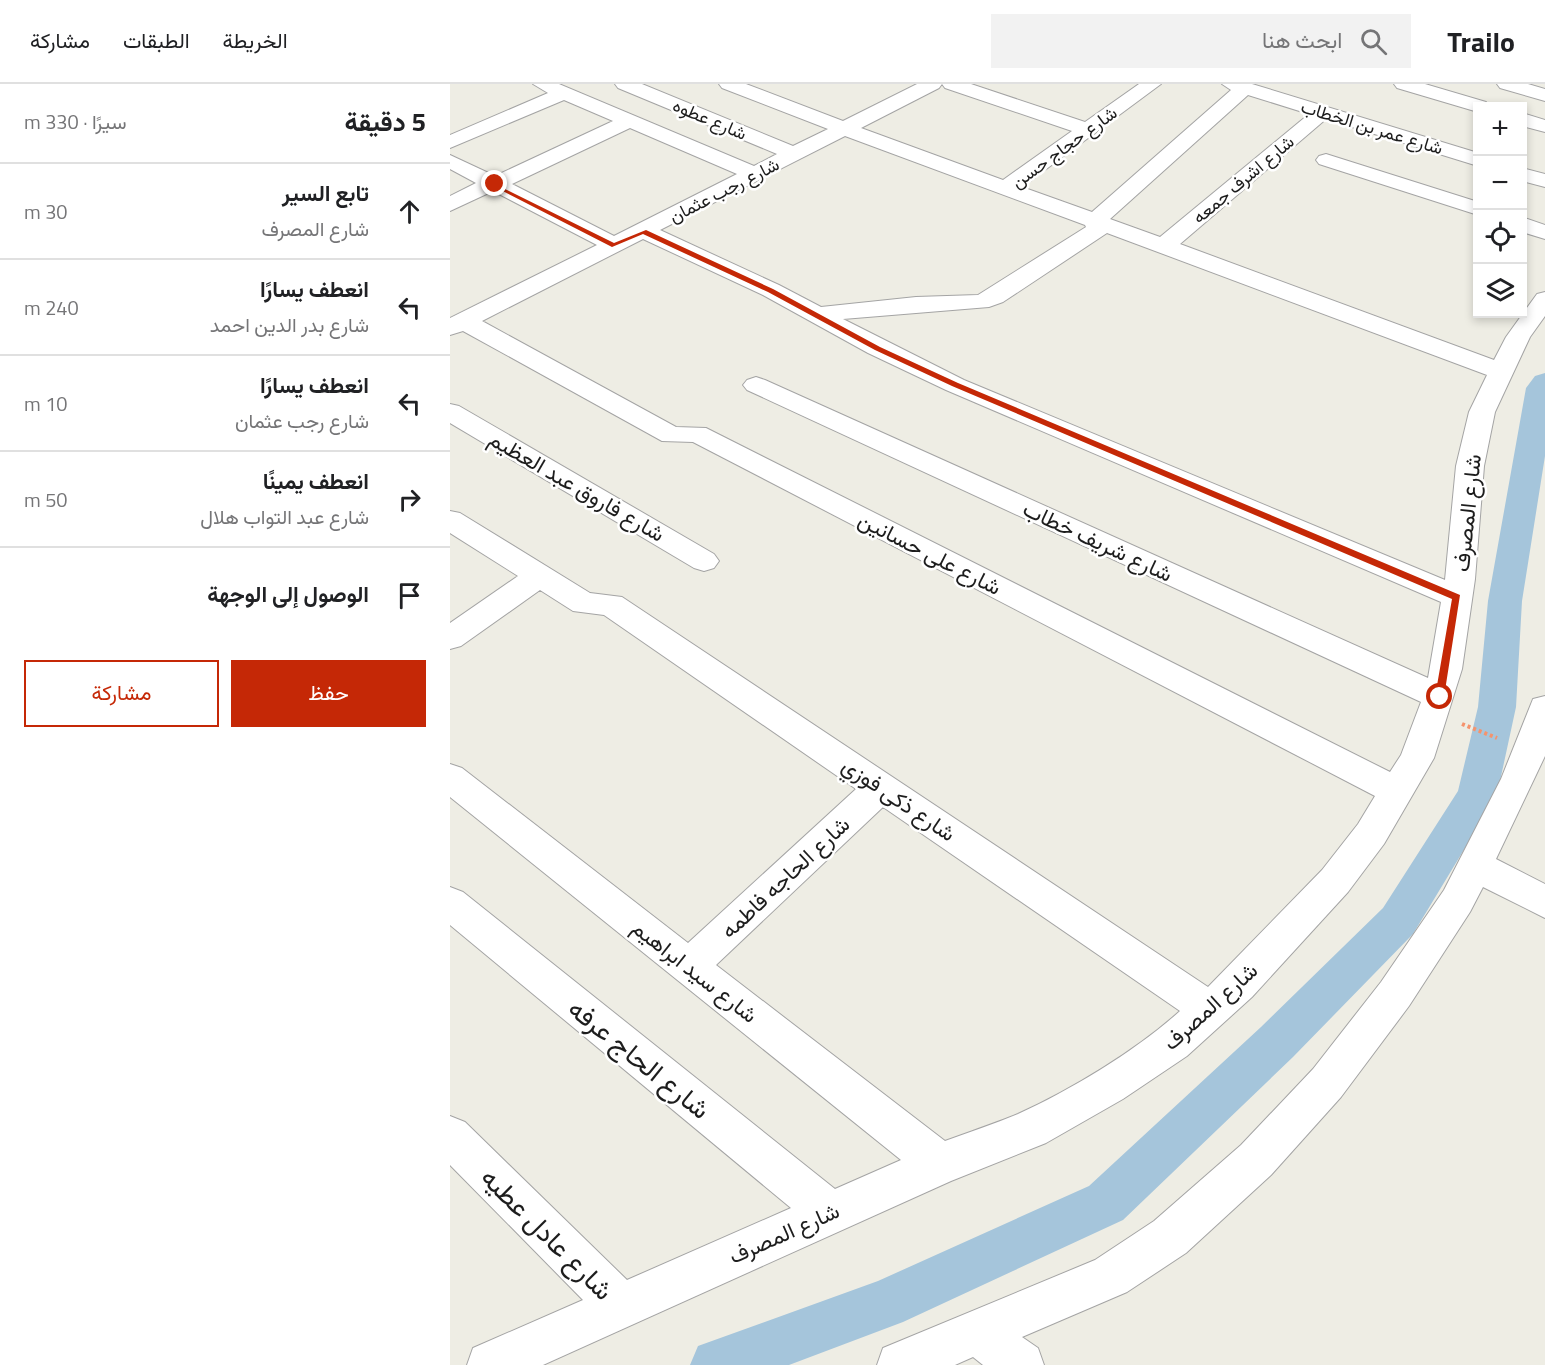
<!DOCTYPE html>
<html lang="ar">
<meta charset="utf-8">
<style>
body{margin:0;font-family:"Titillium Web",Vazirmatn,sans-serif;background:#f2f2f2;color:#202124;direction:rtl}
.controls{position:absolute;right:18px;top:18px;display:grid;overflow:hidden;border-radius:0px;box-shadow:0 3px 9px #0003}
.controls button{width:54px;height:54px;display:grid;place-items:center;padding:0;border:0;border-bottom:2px solid #e0e0e0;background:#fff;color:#202124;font:30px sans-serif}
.stop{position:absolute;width:18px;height:18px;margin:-14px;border:4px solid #c52806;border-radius:50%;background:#fff}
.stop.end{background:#c52806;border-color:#fff;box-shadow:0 2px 6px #0008}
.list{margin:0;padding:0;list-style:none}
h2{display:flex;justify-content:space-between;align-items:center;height:78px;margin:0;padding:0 24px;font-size:26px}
h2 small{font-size:20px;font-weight:400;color:#757577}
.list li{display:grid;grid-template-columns:39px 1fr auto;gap:18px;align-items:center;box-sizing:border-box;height:96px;padding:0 24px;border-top:2px solid #e0e0e0}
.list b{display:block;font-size:22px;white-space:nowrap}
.list p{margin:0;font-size:20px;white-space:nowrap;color:#757577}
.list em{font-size:20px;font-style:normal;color:#757577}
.actions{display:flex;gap:12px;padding:18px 24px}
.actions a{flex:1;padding:14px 0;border:2px solid #c52806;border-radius:0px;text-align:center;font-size:21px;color:#c52806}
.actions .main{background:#c52806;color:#fff}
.icon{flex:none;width:33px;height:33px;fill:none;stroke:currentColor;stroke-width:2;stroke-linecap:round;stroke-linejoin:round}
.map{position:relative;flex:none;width:1095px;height:1281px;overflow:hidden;direction:ltr}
header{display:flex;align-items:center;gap:36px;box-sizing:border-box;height:84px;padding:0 30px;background:#fff;border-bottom:2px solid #e0e0e0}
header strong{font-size:28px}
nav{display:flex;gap:33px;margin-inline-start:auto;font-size:21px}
.search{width:420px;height:54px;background:#f2f2f2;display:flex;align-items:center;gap:15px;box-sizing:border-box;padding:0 21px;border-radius:0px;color:#757577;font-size:22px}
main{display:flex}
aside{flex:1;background:#fff}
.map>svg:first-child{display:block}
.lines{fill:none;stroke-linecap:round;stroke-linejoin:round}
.canal{fill:#a5c5db;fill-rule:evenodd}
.minor-casing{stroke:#a4a4a4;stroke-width:2}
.path{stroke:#f5936d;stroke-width:4;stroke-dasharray:3 3;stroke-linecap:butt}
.minor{fill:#fff;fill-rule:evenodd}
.route{fill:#c52806}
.labels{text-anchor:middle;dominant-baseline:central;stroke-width:5;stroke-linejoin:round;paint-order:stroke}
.far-street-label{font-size:18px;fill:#1d1d1d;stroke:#fff}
.street-label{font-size:22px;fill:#1d1d1d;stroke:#fff}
.near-street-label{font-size:27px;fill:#1d1d1d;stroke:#fff}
</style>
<header>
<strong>Trailo</strong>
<div class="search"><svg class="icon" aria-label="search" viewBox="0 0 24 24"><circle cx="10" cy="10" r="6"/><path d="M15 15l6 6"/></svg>ابحث هنا</div>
<nav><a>الخريطة</a><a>الطبقات</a><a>مشاركة</a></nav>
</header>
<main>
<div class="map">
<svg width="1095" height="1281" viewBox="0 0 1095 1281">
<rect width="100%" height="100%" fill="#eeede4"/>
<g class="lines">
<path class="canal" d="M1095 289V372L1072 517 1066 623 1047 711 963 850 843 973 673 1136 453 1238 339 1281H240L248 1262 428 1197 639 1102 811 943 933 824 1008 707 1028 623 1038 517 1076 304 1085 292Z"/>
<g class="minor-casing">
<path id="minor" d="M83 0H109L304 82 327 70 168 4 165 0H192L343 62 378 45 272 4 269 0H296L393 37 467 0H492L489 4 411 44 553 96 622 47 495 4 492 0H521L635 38 689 0H711L572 103 642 128 781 6 772 0H802L1028 69V82L876 35 730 160 1044 276 1056 253 1087 210 1095 208V232L1080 253 1045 328 1034 382 1025 495 1012 585 984 674 934 760 898 808 802 913 737 972 673 1015 596 1059 501 1097 93 1281H17L23 1264 133 1216 0 1081V1032L15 1038 177 1196 341 1124 0 841V803L13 808 385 1105 451 1076 0 713V680L12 684 238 859 406 705 154 531 123 527 90 506 11 562 0 565V539L68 492 0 449V427L10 429 140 509 172 513 758 903 872 786 908 740 925 712 243 358 212 357 13 247 0 251V234L147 161 43 107 0 127V112L26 99 0 85V71L45 92 163 37 114 16 0 64V51L98 9ZM798 11 859 30 710 153 660 135ZM180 44 287 90 164 152 62 100ZM395 52 635 141 636 143 528 211 466 213 371 223 329 201 210 146ZM657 149 1037 291 1019 328 1006 382 995 496 514 296 393 235 539 223 553 218ZM193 155 313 211 418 269 496 306 991 518 978 594 315 296 306 293 297 296 293 301 297 306 971 618 951 671 940 688 256 344 226 343 32 237ZM433 723 730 927C687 966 621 1006 568 1030 544 1040 519 1048 495 1057L266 881Z
M944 0H975L1036 18 1039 22H1028V28L947 4Z
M1047 0H1078L1095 5V17L1050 4Z
M1072 29 1095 36V48L1072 42Z
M876 70 1028 118V131L869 80 866 76 869 72Z
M1072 84 1095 90V103L1072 97Z
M1072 133 1095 141V155L1072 148Z
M0 320 9 322 264 470 269 477 264 484 254 487 244 484 0 339Z
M1095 612V672L1046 775 1095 800V834L1033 803 1020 828 959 922 891 1013 821 1091 736 1169 677 1208 572 1253 588 1264 594 1281H533L523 1273 505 1281H427L433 1264 645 1176 704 1137 791 1061 863 985 931 898 994 806 1051 695 1083 615Z"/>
</g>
<path class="path" d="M1012 640 1047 654"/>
<use href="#minor" class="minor"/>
</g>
<path class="route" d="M43 99 164 159 196 146 323 205 430 263 508 299 1010 511 994 613 990 617 985 613 1002 515 502 302 425 266 318 208 193 150 162 163 43 102Z"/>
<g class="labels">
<g class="far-street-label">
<text transform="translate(260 35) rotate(23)">شارع عطوه</text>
<text transform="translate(922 43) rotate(17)">شارع عمر بن الخطاب</text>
<text transform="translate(614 63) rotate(-36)">شارع حجاج حسن</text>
<text transform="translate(793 95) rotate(-40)">شارع اشرف جمعه</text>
<text transform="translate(274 106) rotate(-27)">شارع رجب عثمان</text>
</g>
<g class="street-label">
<text transform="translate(127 402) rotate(30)">شارع فاروق عبد العظيم</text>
<text transform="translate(1017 429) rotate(-84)">شارع المصرف</text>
<text transform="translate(648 457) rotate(25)">شارع شريف خطاب</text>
<text transform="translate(480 469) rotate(27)">شارع على حسانين</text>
<text transform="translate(449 715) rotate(34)">شارع ذكى فوزي</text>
<text transform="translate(335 793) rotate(-43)">شارع الحاجه فاطمه</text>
<text transform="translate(245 887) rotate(38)">شارع سيد ابراهيم</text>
<text transform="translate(760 922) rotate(-42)">شارع المصرف</text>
<text transform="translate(334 1149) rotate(-24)">شارع المصرف</text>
</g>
<g class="near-street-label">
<text transform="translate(190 974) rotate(39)">شارع الحاج عرفه</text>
<text transform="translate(98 1149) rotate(45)">شارع عادل عطيه</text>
</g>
</g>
</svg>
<div class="controls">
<button>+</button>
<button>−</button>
<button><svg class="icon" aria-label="locate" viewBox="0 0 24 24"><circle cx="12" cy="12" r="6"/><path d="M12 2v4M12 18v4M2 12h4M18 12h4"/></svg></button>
<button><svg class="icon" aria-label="layers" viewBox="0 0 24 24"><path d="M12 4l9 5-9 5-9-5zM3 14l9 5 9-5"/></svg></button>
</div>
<div class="stop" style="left:990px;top:613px"></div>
<div class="stop end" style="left:45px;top:100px"></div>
</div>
<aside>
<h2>5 دقيقة<small>سيرًا · 330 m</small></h2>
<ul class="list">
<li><svg class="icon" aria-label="ahead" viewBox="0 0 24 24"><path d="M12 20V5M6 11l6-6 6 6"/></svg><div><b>تابع السير</b><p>شارع المصرف</p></div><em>30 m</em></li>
<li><svg class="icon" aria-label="left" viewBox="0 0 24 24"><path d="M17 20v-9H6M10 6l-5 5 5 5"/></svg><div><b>انعطف يسارًا</b><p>شارع بدر الدين احمد</p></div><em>240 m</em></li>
<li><svg class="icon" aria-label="left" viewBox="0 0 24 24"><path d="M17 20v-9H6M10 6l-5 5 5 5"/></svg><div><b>انعطف يسارًا</b><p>شارع رجب عثمان</p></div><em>10 m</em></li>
<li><svg class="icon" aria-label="right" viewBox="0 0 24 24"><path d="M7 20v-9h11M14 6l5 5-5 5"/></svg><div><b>انعطف يمينًا</b><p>شارع عبد التواب هلال</p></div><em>50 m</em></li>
<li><svg class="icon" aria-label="arrive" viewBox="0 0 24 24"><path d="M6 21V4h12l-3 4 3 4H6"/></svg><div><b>الوصول إلى الوجهة</b></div></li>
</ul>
<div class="actions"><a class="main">حفظ</a><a>مشاركة</a></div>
</aside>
</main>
